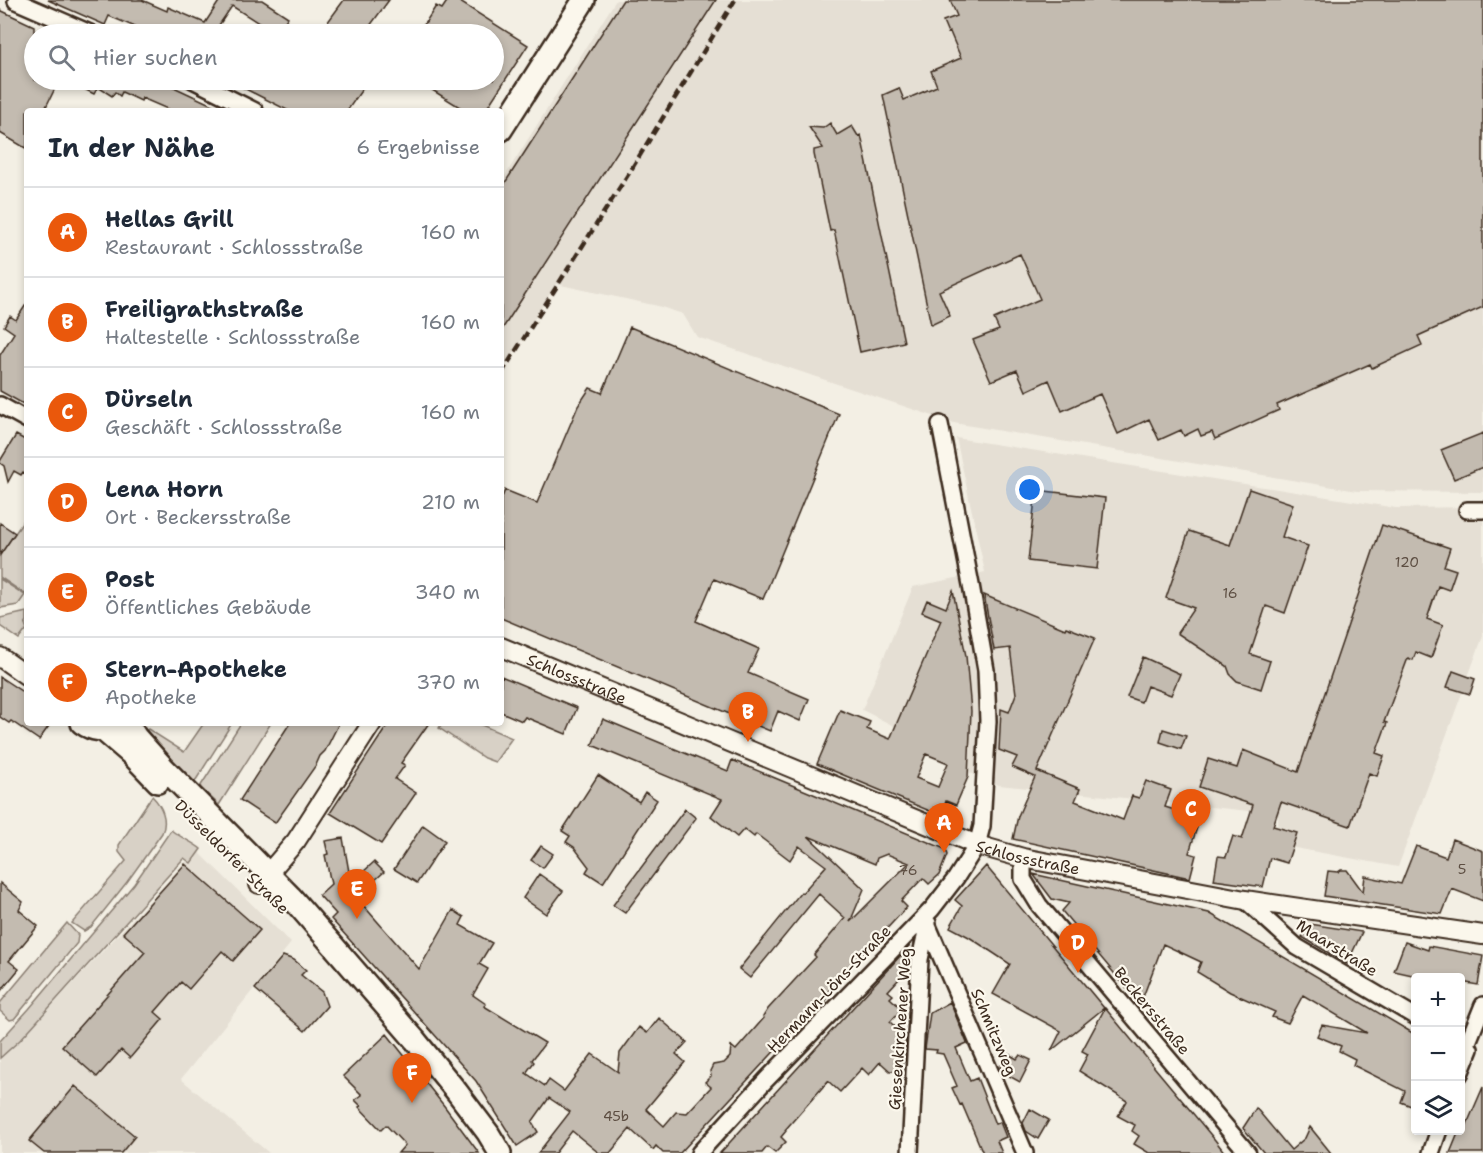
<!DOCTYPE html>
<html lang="de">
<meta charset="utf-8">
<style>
body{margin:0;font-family:"Shantell Sans",sans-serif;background:#f2f2f3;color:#1f2937}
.controls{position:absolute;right:18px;bottom:18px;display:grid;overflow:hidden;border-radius:6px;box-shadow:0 3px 9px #0003}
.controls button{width:54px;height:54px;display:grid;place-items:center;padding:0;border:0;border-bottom:2px solid #e0e1e3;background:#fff;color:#1f2937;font:30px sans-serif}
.you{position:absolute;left:1030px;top:490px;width:21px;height:21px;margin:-15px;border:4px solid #fff;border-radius:50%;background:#1a73e8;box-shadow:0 0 0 9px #1a73e833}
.badge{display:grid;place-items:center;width:39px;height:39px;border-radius:50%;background:#ea580c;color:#fff;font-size:20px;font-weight:700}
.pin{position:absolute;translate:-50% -50px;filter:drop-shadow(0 2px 3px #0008)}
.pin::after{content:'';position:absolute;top:32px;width:21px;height:18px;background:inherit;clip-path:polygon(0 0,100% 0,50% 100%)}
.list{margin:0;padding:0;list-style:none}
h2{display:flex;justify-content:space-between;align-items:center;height:78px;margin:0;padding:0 24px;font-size:26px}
h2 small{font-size:20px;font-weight:400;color:#747a83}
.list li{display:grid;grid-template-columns:39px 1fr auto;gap:18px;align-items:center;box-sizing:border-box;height:90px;padding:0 24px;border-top:2px solid #e0e1e3}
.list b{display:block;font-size:22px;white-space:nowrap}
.list p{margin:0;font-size:20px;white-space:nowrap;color:#747a83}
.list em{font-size:20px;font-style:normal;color:#747a83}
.icon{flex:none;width:33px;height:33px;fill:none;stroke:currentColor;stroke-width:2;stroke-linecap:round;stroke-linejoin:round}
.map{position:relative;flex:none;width:1483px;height:1153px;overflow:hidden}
.search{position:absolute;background:#fff;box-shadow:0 3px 9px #0003;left:24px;top:24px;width:480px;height:66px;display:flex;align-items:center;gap:15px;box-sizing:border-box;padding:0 21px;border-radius:33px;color:#747a83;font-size:22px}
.panel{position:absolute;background:#fff;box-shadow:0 3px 9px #0003;left:24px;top:108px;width:480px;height:618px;border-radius:6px}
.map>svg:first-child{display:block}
.built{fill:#e5dfd4}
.green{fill:#d8d1c6;stroke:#8a7e72;stroke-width:1.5}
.building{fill:#c3bbb0;stroke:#3b2a1e;stroke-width:1.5;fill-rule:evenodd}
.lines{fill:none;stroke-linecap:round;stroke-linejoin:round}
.minor-casing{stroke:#3b2a1e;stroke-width:20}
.tertiary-casing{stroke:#3b2a1e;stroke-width:22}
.secondary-casing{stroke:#3b2a1e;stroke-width:26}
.minor{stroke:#fbf7ec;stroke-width:15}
.tertiary{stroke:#fbf7ec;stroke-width:18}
.secondary{stroke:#fbf7ec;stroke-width:21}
.rail{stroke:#3b2a1e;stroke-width:4.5;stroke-dasharray:9 4.5;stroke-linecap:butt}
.labels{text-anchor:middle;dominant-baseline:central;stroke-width:4.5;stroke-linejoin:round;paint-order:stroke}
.number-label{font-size:14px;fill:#5d4e42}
.street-label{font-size:16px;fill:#3b2a1e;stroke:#fbf7ec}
</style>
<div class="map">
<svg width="1483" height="1153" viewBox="0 0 1483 1153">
<rect width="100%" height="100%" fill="#f3efe4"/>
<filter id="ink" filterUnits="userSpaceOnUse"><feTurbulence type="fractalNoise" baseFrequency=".0167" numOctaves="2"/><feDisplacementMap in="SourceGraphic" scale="12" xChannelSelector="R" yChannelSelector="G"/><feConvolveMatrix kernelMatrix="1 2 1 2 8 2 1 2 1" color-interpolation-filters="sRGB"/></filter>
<g filter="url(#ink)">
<path class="built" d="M616 0H1483V492L1357 491 954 423 697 337 683 314 658 306 556 284 501 373V182Z
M956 438 1396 508 1483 507V636L1398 867 1279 845 1278 814 999 785 906 746 896 727 862 710 913 587 985 572Z
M197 850 291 943 181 1079 269 1153H0V1059L20 1040Z"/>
<path class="green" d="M25 519 27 521V591L25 594 0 577V555Z
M0 579 25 595 18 605 0 608Z
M27 612V621L25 624 27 629 19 639 0 626V618Z
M204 723H232L194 783 144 733 148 729 184 752Z
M241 723H271L219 805 200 787Z
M442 723H477L512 738 495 762 484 758 439 728Z
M152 796C162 806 168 820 162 833L127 882 91 927 84 931 72 923 126 861 119 852V845Z
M171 830C181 838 193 842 201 849L191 863 184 858 20 1040 0 1058V1041L29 1009 134 884Z
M67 923 78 935 77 943 14 1019 10 1020 0 1011V1003Z"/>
<path class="building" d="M48 0H142L167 11 168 7 205 23 220 0H262L288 17 276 34 232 6 217 28 233 34H152L109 16 105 25Z
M344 0H389L364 34H319Z
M448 0H457L528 45 485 111H466L416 80H494V34H418L436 6 442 9Z
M623 0H716L501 331V189Z
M950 0H1483V307L1418 336 1422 345 1372 368 1370 364 1277 405 1279 410 1215 439 1212 432 1201 436 1198 429 1184 436 1181 430 1159 440 1149 419 1118 434 1100 394 1062 411 1049 380 1026 391 1017 370 991 381 973 340 999 330 994 319 1040 299 1020 254 939 291 950 316 931 325 883 95 899 88 904 100 937 86 931 71 961 58 950 32 948 33 943 21 957 16Z
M0 10 34 26V80H59L44 111H27V149L0 133Z
M66 80H159L225 111H172L142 98 141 101 122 92 120 96 115 92 112 96 98 87 94 94Z
M228 80H358L365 85 347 111H289Z
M830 123 837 135 852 126 858 136 861 135 904 342 860 352 834 230 830 231 814 154V150L823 148 809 127 823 128Z
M27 303V406L0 391V355L14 333 4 326 10 316 16 320Z
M630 327 839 414 763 599 714 579 696 621 759 649 748 673 809 699 800 721 778 711 770 731 501 618V500L505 490 537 503 578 406 590 388 602 393Z
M1483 433V467L1454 479 1441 450Z
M16 435 27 441V475L23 472 21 475 14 471 8 482 4 466 0 463V461Z
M1249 489 1293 504 1282 537 1308 546 1285 613 1266 606 1250 654 1270 661 1261 689 1237 681 1230 674 1227 666 1177 633 1194 608 1166 598 1189 531 1230 545Z
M1036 490 1105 498 1097 569 1028 561Z
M0 523 15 533 0 555Z
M1382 525 1450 548 1444 566 1456 570 1449 590 1438 586 1427 619 1443 625 1431 658 1416 652 1413 660 1408 658 1384 722 1387 723 1376 753 1384 756 1377 776 1369 773 1350 826 1281 802 1273 826 1297 833 1287 863 1270 858 1263 887 1214 880 1218 856 1226 857 1233 836 1242 839 1253 805 1199 787 1208 759 1237 768 1243 750 1298 772Z
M953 591 966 656 971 711 968 777 956 805 946 801 944 807 940 805 937 814 817 764 840 710 870 722 867 729 890 739 941 620 922 612 927 600 946 608ZM926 754 948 763 938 787 916 778Z
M984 595 1065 629 1066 627 1095 638 1037 771 1080 789 1075 801 1123 820 1132 796 1139 798 1146 781 1171 790 1165 807 1200 818 1189 853 1196 855 1190 878 1013 839 1018 816 1035 777 1012 767 1017 757 999 750 1001 709 1009 712 1016 694 1010 648 994 650Z
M1143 657 1180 674 1171 695 1147 686 1141 702 1127 697Z
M1453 671 1475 679 1470 694 1447 687Z
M501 676 577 708 566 734 525 717 522 721 501 712Z
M0 677 27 695V723H51L39 740 11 721 9 723 0 717Z
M603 719 728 771 732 760 945 849 947 855 939 875 929 884 923 878 901 901 907 907 825 995 826 1001 820 1002 680 1153H663L656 1146 653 1150 630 1129 610 1153H599L572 1131 555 1153H538L570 1112 549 1098 532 1122 538 1132 517 1146 476 1081 331 919 336 914 319 895 331 884 325 855 328 854 325 841 343 838 351 883 374 862 384 872 356 897 419 969 453 910 464 917 460 925 492 943 479 964 488 969 473 995 486 1004 484 1006 545 1043 532 1060 534 1062 526 1073 545 1086 549 1080 564 1091 592 1054 618 1072 620 1053 639 1027 647 1033 659 1018 687 1042 676 1054 685 1062 646 1109 664 1126 676 1112 687 1113 711 1087 705 1082 711 1076 710 1071 713 1065 724 1063 730 1057 731 1046 736 1050 764 1018 763 1017 768 1009 816 957 814 955 845 918 819 894 750 978 739 969 801 892 802 893 826 866 799 846 790 860 756 834 754 837 744 829 737 837 711 816 722 799 592 745ZM808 836 875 864 877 858 887 854 909 863 850 922 864 889Z
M290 723H339L325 751 320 756 316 765 275 823 240 800Z
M389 723H429L401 763 405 765 395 779 416 793 381 844 330 813Z
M1163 729 1186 736 1181 749 1160 742Z
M598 775 639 802 645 792 657 800 603 883 586 872 589 867 574 847 566 842 570 836 562 831Z
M685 809 696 818 625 913 613 905Z
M423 825 445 841 417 883 394 869Z
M1452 839 1483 851V901L1452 889 1442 914 1324 896 1328 871 1338 872 1341 870H1347L1363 892 1365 876 1401 884 1416 846 1446 857Z
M541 846 553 854 543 868 531 860Z
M185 864 260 930 233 961 222 951 189 989 181 982 155 1012 163 1019 130 1058 121 1050 97 1077 62 1046 145 952 123 933Z
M986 866 1104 1008 1051 1051 1061 1031 993 994 1010 964 969 937 950 927 962 906 955 900Z
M539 874 563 891 546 914 523 898Z
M1033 874 1209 913 1416 1035V1108L1401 1102 1405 1091 1353 1065 1355 1059 1339 1051 1341 1046 1317 1036 1322 1025 1367 1033 1303 995 1288 1023 1272 1017 1275 1012 1230 992 1197 972 1201 962 1163 944 1143 997 1129 991 1062 911 1069 903 1052 899Z
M0 883 23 902 19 910 38 926 9 961 19 969 0 992Z
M1310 924 1362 932 1347 964 1302 937Z
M1405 942 1428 950 1429 946 1483 956 1478 985 1461 982V978H1426L1394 971Z
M901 955 910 964V967L888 991 893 995 890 998 902 1009 890 1022 906 1037 905 1060 895 1071H890L880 1062 869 1075 862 1068 840 1092 828 1081 785 1130 786 1131 781 1137 786 1142 775 1153 767 1147 762 1153H720Z
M283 956 294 960 306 970 301 975 322 992 327 1006 305 1031 255 989Z
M950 1002 967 1043 956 1048 967 1074 970 1081 977 1078 995 1124 1000 1122 1006 1137 997 1141 1002 1153H983L962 1104 960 1105 952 1088 957 1086 943 1054 936 1053 937 1050 925 1049 930 1013Z
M1105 1008 1215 1140 1225 1153H1149L1134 1144 1139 1136 1132 1131 1135 1125 1118 1116 1127 1101 1079 1071 1088 1054 1082 1051Z
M387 1034 445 1107 479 1153H398L405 1145 386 1125 381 1130 359 1107 361 1106 355 1100 362 1095 343 1076Z
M1007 1053 1017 1059 1020 1055 1031 1060 1020 1082 1009 1076 1000 1067Z
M75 1086 135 1136 121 1153H44L29 1141Z
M1483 1087V1153H1450L1459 1131H1464Z
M1256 1108 1291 1150 1305 1138 1310 1127 1331 1153H1264L1243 1128Z
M1030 1109 1049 1120 1038 1139 1026 1131 1023 1123Z"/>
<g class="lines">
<g class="minor-casing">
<path id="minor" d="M16 1 92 34
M193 80 255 111
M0 405 27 420
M1467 510H1483
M1023 858V879L1039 905 1248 1153
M1245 900 1297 947 1416 1017
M928 926 1025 1153
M1466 1047 1483 1005
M1460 1074 1470 1049
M699 1153 766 1080 932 909 956 878 977 845 982 826 988 721 986 670 971 585 940 424
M910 1153 920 959 928 923
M1431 1153 1439 1130"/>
</g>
<g class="tertiary-casing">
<g id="tertiary">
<path id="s1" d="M501 647 977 845 1023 858 1245 900 1483 935"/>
<path d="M0 657 27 676"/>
<path d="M259 884 296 841 372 723"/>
</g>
</g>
<g class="secondary-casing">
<path id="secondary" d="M501 130 584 0
M82 723C93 731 103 731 116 728
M127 723 136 737 163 767 290 896 415 1040 457 1092 488 1133 500 1153
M104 731 132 755 158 782"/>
</g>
<use href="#minor" class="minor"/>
<use href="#tertiary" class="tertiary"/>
<use href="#secondary" class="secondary"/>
<path class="rail" d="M501 374 629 173 735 0"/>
</g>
</g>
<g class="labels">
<g class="number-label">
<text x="1407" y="562">120</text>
<text x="1230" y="593">16</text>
<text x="1462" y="869">5</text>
<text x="908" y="870">76</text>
<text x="616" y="1116">45b</text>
</g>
<g class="street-label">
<text stroke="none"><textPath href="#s1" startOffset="82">Schlossstraße</textPath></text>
<text stroke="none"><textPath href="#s1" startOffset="568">Schlossstraße</textPath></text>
<text transform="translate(232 857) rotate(45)">Düsseldorfer Straße</text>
<text transform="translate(1337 948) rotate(32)">Maarstraße</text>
<text transform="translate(829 989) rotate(-46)">Hermann-Löns-Straße</text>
<text transform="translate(1152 1011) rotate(50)">Beckersstraße</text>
<text transform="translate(900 1029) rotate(-86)">Giesenkirchener Weg</text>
<text transform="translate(994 1032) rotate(67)">Schmitzweg</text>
</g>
</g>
</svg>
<div class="controls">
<button>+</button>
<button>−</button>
<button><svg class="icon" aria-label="layers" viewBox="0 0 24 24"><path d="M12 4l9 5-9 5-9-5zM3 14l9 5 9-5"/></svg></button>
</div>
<div class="you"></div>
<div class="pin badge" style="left:944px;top:853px">A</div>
<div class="pin badge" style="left:748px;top:742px">B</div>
<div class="pin badge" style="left:1191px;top:839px">C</div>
<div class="pin badge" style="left:1078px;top:973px">D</div>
<div class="pin badge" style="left:357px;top:919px">E</div>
<div class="pin badge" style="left:412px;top:1103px">F</div>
<div class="search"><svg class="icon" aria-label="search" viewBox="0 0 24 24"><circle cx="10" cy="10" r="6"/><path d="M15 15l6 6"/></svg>Hier suchen</div>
<section class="panel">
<h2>In der Nähe<small>6 Ergebnisse</small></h2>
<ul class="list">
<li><span class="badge">A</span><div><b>Hellas Grill</b><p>Restaurant · Schlossstraße</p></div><em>160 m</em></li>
<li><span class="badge">B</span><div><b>Freiligrathstraße</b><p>Haltestelle · Schlossstraße</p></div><em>160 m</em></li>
<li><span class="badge">C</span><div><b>Dürseln</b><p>Geschäft · Schlossstraße</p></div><em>160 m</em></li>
<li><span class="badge">D</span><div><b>Lena Horn</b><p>Ort · Beckersstraße</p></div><em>210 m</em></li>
<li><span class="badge">E</span><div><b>Post</b><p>Öffentliches Gebäude</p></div><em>340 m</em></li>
<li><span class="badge">F</span><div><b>Stern-Apotheke</b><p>Apotheke</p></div><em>370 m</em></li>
</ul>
</section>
</div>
